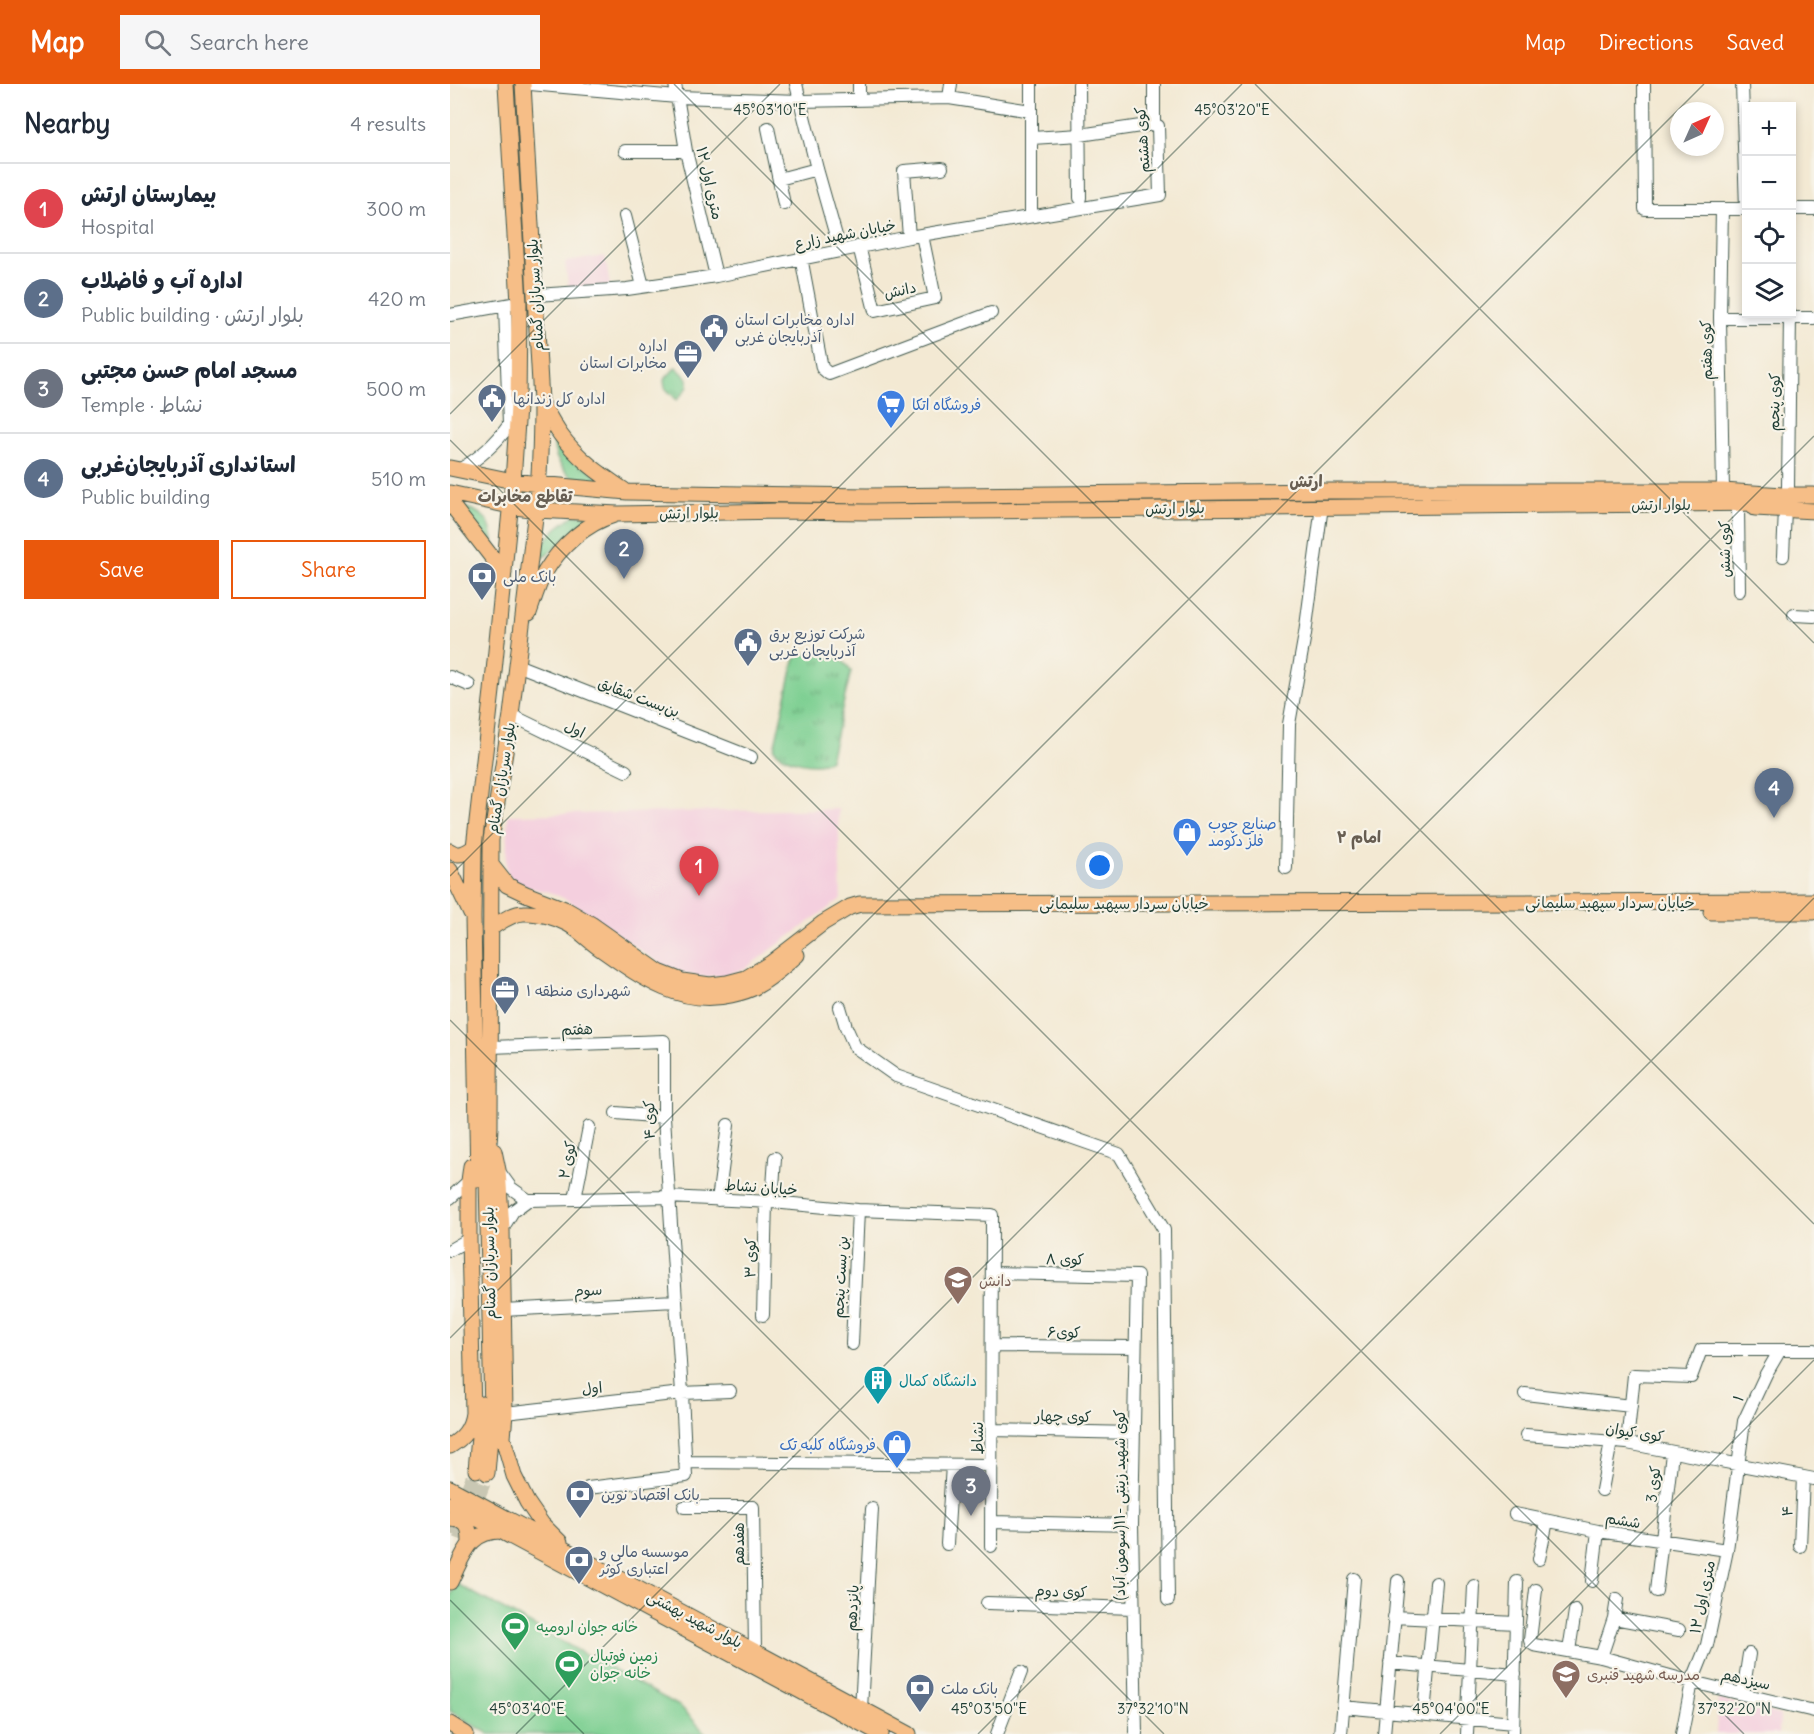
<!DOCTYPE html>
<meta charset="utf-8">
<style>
body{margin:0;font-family:Delius,"Playpen Sans Arabic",sans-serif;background:#f6f6f7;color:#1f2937}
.controls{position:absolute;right:18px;top:18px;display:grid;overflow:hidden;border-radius:0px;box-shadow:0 3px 9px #0003}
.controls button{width:54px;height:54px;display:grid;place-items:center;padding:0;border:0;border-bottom:2px solid #e0e1e3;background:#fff;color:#1f2937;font:30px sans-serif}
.compass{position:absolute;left:1220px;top:18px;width:54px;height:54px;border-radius:50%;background:#fff;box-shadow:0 3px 9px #0003;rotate:45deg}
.you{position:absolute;left:650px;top:782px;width:21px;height:21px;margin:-15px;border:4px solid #fff;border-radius:50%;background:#1a73e8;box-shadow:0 0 0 9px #1a73e833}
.badge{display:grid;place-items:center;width:39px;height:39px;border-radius:50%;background:#ea580c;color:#fff;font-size:20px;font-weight:700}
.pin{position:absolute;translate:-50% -50px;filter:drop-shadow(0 2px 3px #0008)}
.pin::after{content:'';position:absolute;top:32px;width:21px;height:18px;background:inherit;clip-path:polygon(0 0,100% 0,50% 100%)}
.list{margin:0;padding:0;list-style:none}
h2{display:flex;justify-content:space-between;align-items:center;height:78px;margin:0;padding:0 24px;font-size:26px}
h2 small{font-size:20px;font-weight:400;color:#747a83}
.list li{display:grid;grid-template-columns:39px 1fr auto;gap:18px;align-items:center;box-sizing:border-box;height:90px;padding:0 24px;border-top:2px solid #e0e1e3}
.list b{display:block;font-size:22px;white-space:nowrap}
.list p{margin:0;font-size:20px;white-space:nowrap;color:#747a83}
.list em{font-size:20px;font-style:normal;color:#747a83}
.actions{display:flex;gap:12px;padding:18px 24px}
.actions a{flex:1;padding:14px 0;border:2px solid #ea580c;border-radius:0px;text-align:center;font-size:21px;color:#ea580c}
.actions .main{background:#ea580c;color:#fff}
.icon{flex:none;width:33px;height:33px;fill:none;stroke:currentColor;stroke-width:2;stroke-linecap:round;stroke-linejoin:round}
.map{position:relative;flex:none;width:1364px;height:1650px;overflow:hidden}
header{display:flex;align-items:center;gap:36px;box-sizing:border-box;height:84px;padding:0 30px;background:#ea580c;color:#fff}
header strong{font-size:28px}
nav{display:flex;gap:33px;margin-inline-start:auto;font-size:21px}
.search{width:420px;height:54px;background:#f6f6f7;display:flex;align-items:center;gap:15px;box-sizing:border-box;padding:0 21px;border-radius:0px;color:#747a83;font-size:22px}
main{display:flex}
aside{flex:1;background:#fff}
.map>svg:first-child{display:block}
.built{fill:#f4cfde}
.grass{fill:url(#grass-tufts);stroke:#4e8662;stroke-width:1.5}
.park{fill:#7ccf91;stroke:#4e8662;stroke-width:1.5}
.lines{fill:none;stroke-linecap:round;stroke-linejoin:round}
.major-tunnel{stroke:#c9c7b3;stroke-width:15;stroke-dasharray:15 8;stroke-linecap:butt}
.minor-casing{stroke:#3f574c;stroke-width:14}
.major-casing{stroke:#3f574c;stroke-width:17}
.minor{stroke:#fff;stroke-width:12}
.major{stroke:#f6be87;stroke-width:15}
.ticks{fill:none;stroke:#1f3d34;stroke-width:1.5;stroke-opacity:0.45}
.labels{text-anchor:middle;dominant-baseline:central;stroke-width:4.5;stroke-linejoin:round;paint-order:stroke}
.street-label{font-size:15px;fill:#1f3d34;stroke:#f7f3e8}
.service-label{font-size:15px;fill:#4e5e75;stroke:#f7f3e8;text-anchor:start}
.shop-label{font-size:15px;fill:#366cbe;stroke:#f7f3e8;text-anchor:start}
.education-label{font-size:15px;fill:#785e54;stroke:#f7f3e8;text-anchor:start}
.culture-label{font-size:15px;fill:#0d838f;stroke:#f7f3e8;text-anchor:start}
.leisure-label{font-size:15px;fill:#27864d;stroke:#f7f3e8;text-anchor:start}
.neighbourhood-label{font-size:16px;font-weight:bold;fill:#675e52;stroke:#f7f3e8}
.ticks-label{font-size:15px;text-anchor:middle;fill:#1f3d34;stroke:#f7f3e8;stroke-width:4.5;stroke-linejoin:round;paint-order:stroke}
</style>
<header>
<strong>Map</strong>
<div class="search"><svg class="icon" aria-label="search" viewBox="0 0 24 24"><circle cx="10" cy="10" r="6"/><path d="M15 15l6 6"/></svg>Search here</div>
<nav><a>Map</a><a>Directions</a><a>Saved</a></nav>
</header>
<main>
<aside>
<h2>Nearby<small>4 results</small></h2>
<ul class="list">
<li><span class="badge" style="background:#e0444e">1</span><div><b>بیمارستان ارتش</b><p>Hospital</p></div><em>300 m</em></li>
<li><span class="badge" style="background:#5c6f8a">2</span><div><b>اداره آب و فاضلاب</b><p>Public building · بلوار ارتش</p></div><em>420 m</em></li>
<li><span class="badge" style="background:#6b7280">3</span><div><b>مسجد امام حسن مجتبی</b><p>Temple · نشاط</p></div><em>500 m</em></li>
<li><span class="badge" style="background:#5c6f8a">4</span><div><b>استانداری آذربایجان‌غربی</b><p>Public building</p></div><em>510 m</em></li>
</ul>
<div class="actions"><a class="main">Save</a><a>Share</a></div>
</aside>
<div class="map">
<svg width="1364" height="1650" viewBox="0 0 1364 1650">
<defs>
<pattern id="grass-tufts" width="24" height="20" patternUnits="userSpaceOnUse" patternTransform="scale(1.5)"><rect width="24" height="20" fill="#7ccf91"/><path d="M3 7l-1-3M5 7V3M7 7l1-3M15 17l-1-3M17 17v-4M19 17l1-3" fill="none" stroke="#65a977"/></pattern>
</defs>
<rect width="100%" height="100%" fill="#f7f3e8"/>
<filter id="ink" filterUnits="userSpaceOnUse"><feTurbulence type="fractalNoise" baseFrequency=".0167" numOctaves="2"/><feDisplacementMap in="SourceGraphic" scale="12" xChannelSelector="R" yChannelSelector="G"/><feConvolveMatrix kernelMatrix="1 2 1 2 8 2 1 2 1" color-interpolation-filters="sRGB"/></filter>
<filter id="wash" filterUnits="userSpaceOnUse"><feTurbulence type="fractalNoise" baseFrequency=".008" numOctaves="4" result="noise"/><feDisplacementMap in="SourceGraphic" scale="24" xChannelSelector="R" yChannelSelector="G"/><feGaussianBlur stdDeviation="1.35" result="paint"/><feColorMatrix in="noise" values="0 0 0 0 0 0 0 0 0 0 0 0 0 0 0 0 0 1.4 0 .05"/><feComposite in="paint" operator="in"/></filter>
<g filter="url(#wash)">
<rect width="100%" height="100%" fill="#f3e9d3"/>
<path class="built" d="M155 172 160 202 119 207 115 178Z
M388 725 391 815 296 884 275 891 248 893 215 883 118 816 99 808 77 803 59 793 56 783 58 731Z
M1268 1615 1330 1631 1329 1650H1266Z"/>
<path class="grass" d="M226 283 238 295V303L227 316 215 304 214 296Z
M106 351 150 396 148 399C138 398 127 397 119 391 109 382 100 365 106 351Z
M9 421C38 431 40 434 44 463Z
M124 431 141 432 87 479 91 461 107 444Z
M352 570C369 570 393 570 401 587L380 676C366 685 334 677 324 665L344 577 347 573Z"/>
<path class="park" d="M7 1500 231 1623 256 1650H39L0 1627V1513Z"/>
</g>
<g filter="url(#ink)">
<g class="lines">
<path class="major-tunnel" d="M0 1450 26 1386
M11 1456 37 1389"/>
<g class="minor-casing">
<path id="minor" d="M80 0 227 13 350 17 499 14 581 27
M225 0 236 67 266 192
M346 0 367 85 390 166
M409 0V16
M629 0 630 114
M1194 0 1195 125H1296
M1292 0 1296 125
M499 14 501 0
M318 44 334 120
M582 54 630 51 704 40
M175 67H236
M329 95 367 85
M1272 125 1270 234 1273 407
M1342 125H1364
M581 131V0
M175 132 193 202
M459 153 454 87 492 84
M409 162 425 227 485 214 472 151
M351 173 372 284 379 290 541 229
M86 211 177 205 266 192 459 153 710 111 708 42 704 40V0
M0 231 62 220
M1270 234H1364
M9 386C30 374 45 361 59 341L55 222
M1338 403 1340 230
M1288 422 1289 507
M1333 472 1335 426
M1344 531 1364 532
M67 581 301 673
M0 593 19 601
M61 631 176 687
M836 784 839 640 855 550 872 422
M390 923 396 943 405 963 446 992 669 1070 714 1146 718 1516
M41 963 214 957V1033L232 1309 236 1392 138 1404
M166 1029 214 1033
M48 1086 61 1104 78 1116
M0 1114 19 1097
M125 1115 139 1043
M78 1116 218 1113 322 1118 408 1126 542 1131 541 1462
M268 1116 278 1041
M322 1118 325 1074
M52 1145 63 1127 78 1116
M0 1166 19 1155
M542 1189 687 1192 682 1441 686 1650
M53 1226 225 1217
M313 1231 316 1118
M402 1260 408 1126
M542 1262 685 1263
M1075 1310 1181 1322
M55 1329 232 1309 280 1307
M542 1346 684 1349
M1076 1351 1177 1359 1364 1395
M1177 1359 1184 1291 1241 1293 1251 1266H1364
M235 1378 542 1381
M1152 1406 1161 1358
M234 1423H303L305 1567
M1065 1430 1148 1447 1277 1466
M542 1438 682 1441
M497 1460 502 1381
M1350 1462 1353 1393
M1089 1475 1097 1437
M1142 1497 1148 1447
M1086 1506 1080 1556 1081 1559 1084 1561 1151 1573 1242 1598 1364 1627
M1206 1507 1222 1369
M537 1519 683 1524
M944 1533 1066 1539
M1164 1534 1229 1546
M1119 1567 1125 1527
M1151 1573 1164 1534 1167 1515
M940 1579 1065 1590
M1293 1609 1299 1570
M893 1623 1063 1639
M411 1625 422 1425
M974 1630 986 1499
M547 1650 571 1588
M891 1650 904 1495
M934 1650 948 1497
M1017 1650 1024 1502
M1063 1650 1067 1498
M1232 1650 1242 1598 1257 1561 1277 1466 1294 1337 1316 1290 1330 1266"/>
</g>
<g class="major-casing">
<path id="major" d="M91 318C97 328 103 340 110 350 127 374 150 390 174 406
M0 384 63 397 89 400 177 408 417 412 872 407H1273L1333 411H1364
M0 409 60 422 86 426 168 430 328 427 417 428 1318 419
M0 419 54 489
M1305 424 1364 427
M79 529C84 515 88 500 95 488 110 463 136 439 164 431
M0 767C9 773 16 769 24 763
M42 782 57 801 76 810 117 826 141 840 209 888 232 897 260 901 277 899 296 894 321 879 373 839 400 823 410 820 1364 817
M0 786 21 830
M1261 828H1364
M41 844C51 838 62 829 74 829 88 828 107 834 118 840 129 846 138 856 148 863 188 891 229 923 281 911 290 909 299 907 307 902 322 894 334 882 347 871
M44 1067 48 1086 52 1145 55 1329 53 1354 64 1392 77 1418 92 1440 110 1458
M28 1095 23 834 24 763 42 607 63 397 68 323 69 219 56 0
M0 1362C13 1354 21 1345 23 1329L19 1155V1097L21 1082
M26 1386 32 1320
M37 1389 42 1330 37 1094 40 1043 41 756 61 631 86 426C90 390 91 354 91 317L73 0
M0 1404 459 1650
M0 1420 431 1650
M0 1435C18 1436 20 1443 20 1459
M0 1498C14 1471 18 1446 53 1447
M0 1640 16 1650"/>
</g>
<use href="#minor" class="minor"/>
<use href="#major" class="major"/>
</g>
</g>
<path class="ticks" d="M224 0 1364 1140M805 0 1364 559M0 330 330 0M0 356 1294 1650M0 792 792 0M0 936 714 1650M0 1254 1254 0M0 1516 134 1650M66 1650 1364 352M528 1650 1364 814M990 1650 1364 1276"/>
<defs>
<g id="civic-pin" transform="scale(1.5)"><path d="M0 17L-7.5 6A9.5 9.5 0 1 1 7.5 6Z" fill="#5c6f8a" stroke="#f7f3e8"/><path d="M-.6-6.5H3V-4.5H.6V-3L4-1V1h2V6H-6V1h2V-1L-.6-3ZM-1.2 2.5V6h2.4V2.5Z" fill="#fff"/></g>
<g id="office-pin" transform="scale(1.5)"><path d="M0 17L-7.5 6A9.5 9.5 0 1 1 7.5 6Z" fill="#5c6f8a" stroke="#f7f3e8"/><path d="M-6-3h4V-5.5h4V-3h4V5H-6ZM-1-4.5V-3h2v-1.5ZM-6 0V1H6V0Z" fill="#fff"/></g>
<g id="supermarket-pin" transform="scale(1.5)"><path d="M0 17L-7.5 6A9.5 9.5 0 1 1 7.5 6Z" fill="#3f7fe0" stroke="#f7f3e8"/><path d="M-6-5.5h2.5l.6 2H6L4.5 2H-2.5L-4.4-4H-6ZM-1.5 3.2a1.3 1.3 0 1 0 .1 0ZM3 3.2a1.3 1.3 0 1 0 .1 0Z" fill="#fff"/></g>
<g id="bank-pin" transform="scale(1.5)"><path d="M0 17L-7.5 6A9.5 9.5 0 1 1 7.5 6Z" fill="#5c6f8a" stroke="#f7f3e8"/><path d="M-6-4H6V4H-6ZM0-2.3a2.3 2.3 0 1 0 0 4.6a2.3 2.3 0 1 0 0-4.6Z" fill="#fff"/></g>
<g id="shop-pin" transform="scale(1.5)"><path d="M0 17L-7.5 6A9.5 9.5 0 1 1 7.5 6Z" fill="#3f7fe0" stroke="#f7f3e8"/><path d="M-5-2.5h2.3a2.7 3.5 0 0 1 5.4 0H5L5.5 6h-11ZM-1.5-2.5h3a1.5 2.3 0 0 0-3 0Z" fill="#fff"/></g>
<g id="school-pin" transform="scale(1.5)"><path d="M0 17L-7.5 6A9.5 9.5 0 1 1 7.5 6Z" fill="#8d6e63" stroke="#f7f3e8"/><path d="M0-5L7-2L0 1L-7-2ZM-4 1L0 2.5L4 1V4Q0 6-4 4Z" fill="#fff"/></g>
<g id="building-pin" transform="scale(1.5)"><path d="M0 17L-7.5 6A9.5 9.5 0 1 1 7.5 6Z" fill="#0f9aa8" stroke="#f7f3e8"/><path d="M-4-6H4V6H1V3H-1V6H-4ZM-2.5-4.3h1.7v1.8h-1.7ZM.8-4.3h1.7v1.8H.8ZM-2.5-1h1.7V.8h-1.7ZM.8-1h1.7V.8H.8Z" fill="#fff"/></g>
<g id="stadium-pin" transform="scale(1.5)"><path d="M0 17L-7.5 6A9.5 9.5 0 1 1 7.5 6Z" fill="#2e9e5b" stroke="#f7f3e8"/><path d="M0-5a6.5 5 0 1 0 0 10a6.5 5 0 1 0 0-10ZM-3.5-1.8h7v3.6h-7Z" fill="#fff"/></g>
</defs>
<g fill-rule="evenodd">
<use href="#civic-pin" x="264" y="244"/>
<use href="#office-pin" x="238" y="270"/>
<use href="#civic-pin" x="42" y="314"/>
<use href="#supermarket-pin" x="441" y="320"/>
<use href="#bank-pin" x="32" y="492"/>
<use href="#civic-pin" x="298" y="558"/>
<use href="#shop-pin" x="737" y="748"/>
<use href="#office-pin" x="55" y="906"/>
<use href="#school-pin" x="508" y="1196"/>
<use href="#building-pin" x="428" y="1296"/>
<use href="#shop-pin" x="447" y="1360"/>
<use href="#bank-pin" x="130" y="1410"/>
<use href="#bank-pin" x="129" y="1476"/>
<use href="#stadium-pin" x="65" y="1542"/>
<use href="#stadium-pin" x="119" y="1580"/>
<use href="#school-pin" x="1116" y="1590"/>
<use href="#bank-pin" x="470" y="1604"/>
</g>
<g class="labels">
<g class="street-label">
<text transform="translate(692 56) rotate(-94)">کوی هشتم</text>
<text transform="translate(260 99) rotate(77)">۱۲ متری اول</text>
<text transform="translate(395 150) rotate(-11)">خیابان شهید زارع</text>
<text transform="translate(450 206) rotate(-12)">دانش</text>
<text transform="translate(85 211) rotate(-93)">بلوار سربازان گمنام</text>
<text transform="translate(1256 266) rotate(-91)">کوی هفتم</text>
<text transform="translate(1324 318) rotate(-89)">کوی پنجم</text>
<text x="1211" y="420">بلوار ارتش</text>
<text transform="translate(725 424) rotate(-1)">بلوار ارتش</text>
<text transform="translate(239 429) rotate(-1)">بلوار ارتش</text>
<text transform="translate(1274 465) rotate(-90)">کوی شش</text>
<text transform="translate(189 613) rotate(21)">بن‌بست شقایق</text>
<text transform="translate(125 645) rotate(26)">اول</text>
<text transform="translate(51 694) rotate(-81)">بلوار سربازان گمنام</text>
<text x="1160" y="818">خیابان سردار سپهبد سلیمانی</text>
<text x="674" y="819">خیابان سردار سپهبد سلیمانی</text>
<text transform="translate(127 945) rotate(-2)">هفتم</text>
<text transform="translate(199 1036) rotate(-91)">کوی ۴</text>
<text transform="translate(117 1076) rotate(-79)">کوی ۲</text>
<text transform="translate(311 1103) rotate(4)">خیابان نشاط</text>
<text transform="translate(300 1174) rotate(-89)">کوی ۳</text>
<text transform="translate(615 1175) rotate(1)">کوی ۸</text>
<text transform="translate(39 1179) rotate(-91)">بلوار سربازان گمنام</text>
<text transform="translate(390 1193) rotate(-87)">بن بست پنجم</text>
<text transform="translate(138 1206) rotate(-3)">سوم</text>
<text transform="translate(614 1248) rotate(1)">کوی۶</text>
<text transform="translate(142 1304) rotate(-6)">اول</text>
<text transform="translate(1288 1314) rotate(-66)">۱</text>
<text transform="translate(613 1332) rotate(1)">کوی چهار</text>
<text transform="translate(1185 1348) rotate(9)">کوی کیوان</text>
<text transform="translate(527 1354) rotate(-90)">نشاط</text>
<text transform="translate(1203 1400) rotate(-83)">کوی 3</text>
<text transform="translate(669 1421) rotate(-90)">کوی شهید زینتی -۱۱(سومون آباد)</text>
<text transform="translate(1337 1427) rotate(-88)">۴</text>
<text transform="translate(1173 1436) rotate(9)">ششم</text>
<text transform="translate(288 1460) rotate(-90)">هفدهم</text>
<text transform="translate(611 1507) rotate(2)">کوی دوم</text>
<text transform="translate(1252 1513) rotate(-78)">۱۲ متری اول</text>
<text transform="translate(402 1524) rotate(-87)">پانزدهم</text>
<text transform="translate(245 1535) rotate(28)">بلوار شهید بهشتی</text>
<text transform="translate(1296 1595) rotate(13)">سیزدهم</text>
</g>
<g class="service-label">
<text x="285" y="235">اداره مخابرات استان<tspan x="285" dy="17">آذربایجان غربی</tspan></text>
<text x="217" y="261" text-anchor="end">اداره<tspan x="217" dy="17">مخابرات استان</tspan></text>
<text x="63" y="314">اداره کل زندانها</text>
<text x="53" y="492">بانک ملى</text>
<text x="319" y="549">شرکت توزیع برق<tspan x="319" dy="17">آذربایجان غربی</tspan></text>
<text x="76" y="906">شهرداری منطقه ۱</text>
<text x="151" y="1410">بانک اقتصاد نوین</text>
<text x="150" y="1467">موسسه مالی و<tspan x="150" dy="17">اعتباری کوثر</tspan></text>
<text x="491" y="1604">بانک ملت</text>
</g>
<g class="shop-label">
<text x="462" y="320">فروشگاه اتکا</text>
<text x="758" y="739">صنایع چوب<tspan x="758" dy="17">فلز دکومد</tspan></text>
<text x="426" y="1360" text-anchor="end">فروشگاه کلبه تک</text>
</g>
<g class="education-label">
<text x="529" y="1196">دانش</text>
<text x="1137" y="1590">مدرسه شهید قنبری</text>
</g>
<g class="culture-label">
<text x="449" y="1296">دانشگاه کمال</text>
</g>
<g class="leisure-label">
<text x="86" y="1542">خانه جوان ارومیه</text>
<text x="140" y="1571">زمین فوتبال<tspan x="140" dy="17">خانه جوان</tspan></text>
</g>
<g class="neighbourhood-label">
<text x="856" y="397">ارتش</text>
<text x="75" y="412">تقاطع مخابرات</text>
<text x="909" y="753">امام ۲</text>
</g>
</g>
<g class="ticks-label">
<text x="320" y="31">45°03'10"E</text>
<text x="782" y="31">45°03'20"E</text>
<text x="77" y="1630">45°03'40"E</text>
<text x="539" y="1630">45°03'50"E</text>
<text x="703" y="1630">37°32'10"N</text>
<text x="1001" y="1630">45°04'00"E</text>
<text x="1284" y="1630">37°32'20"N</text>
</g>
</svg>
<div class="controls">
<button>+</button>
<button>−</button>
<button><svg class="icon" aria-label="locate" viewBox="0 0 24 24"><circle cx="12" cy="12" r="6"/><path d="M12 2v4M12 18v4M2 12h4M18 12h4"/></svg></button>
<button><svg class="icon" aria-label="layers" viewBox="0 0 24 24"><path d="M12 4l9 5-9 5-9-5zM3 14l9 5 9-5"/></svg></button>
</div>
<svg class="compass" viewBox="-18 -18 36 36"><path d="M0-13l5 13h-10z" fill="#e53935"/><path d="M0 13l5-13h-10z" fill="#747a83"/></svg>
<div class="you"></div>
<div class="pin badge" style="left:249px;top:812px;background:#e0444e">1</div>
<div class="pin badge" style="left:174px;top:495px;background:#5c6f8a">2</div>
<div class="pin badge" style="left:521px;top:1432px;background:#6b7280">3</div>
<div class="pin badge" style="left:1324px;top:734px;background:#5c6f8a">4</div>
</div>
</main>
